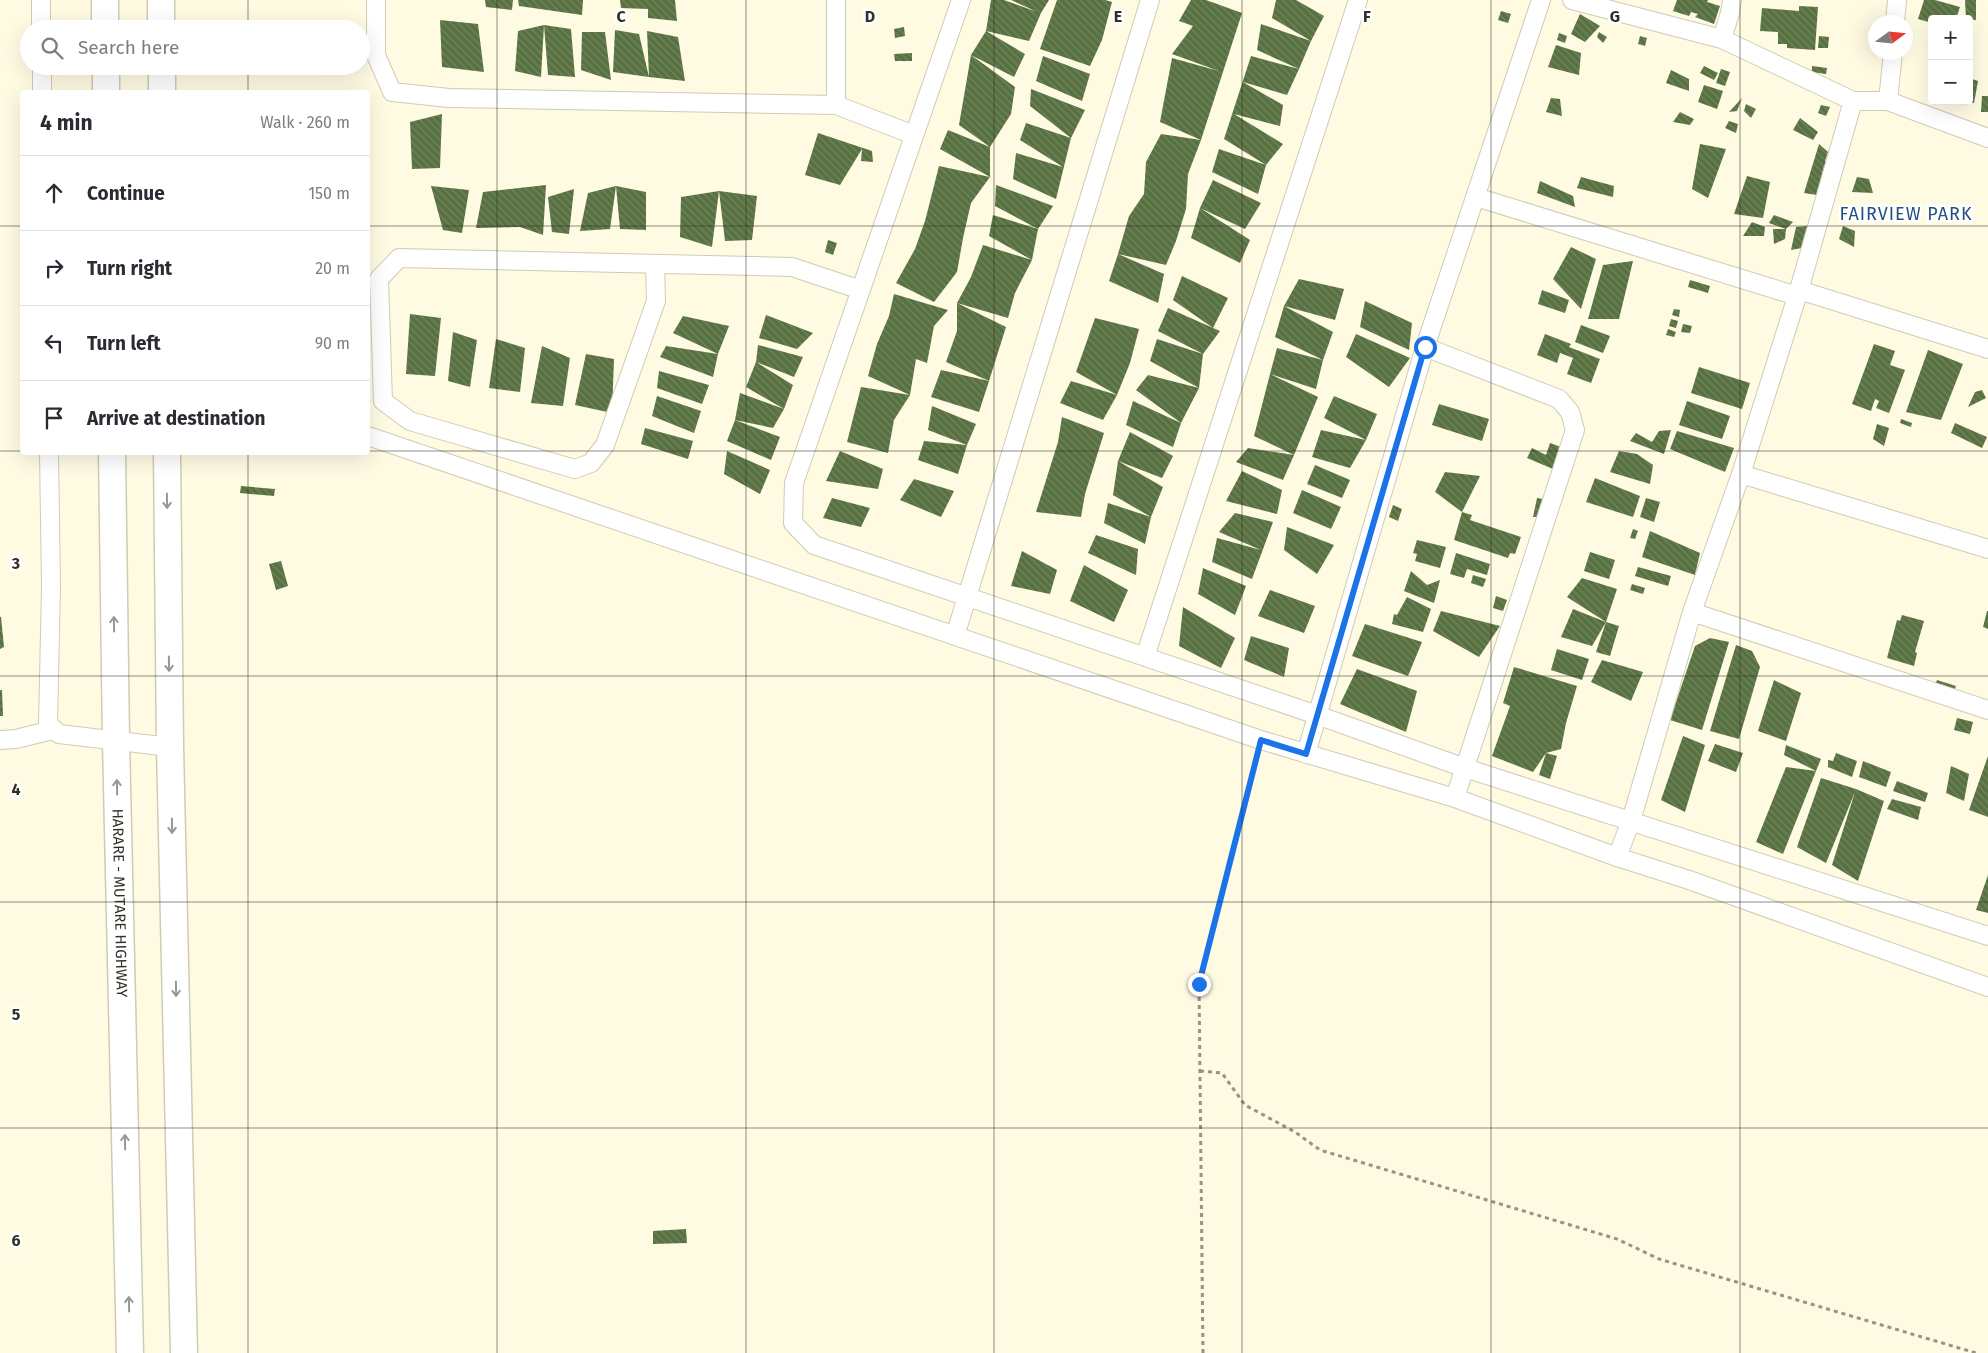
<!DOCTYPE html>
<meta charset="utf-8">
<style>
body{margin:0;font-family:"Fira Sans",sans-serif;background:#f7f7f7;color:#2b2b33}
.controls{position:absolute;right:15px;top:15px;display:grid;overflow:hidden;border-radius:5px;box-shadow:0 5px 20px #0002}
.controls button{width:45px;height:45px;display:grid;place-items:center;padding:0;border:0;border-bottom:1px solid #e1e1e2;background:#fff;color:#2b2b33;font:25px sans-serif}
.compass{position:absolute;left:1868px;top:15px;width:45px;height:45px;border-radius:50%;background:#fff;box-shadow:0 5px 20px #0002;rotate:75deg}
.stop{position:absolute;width:15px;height:15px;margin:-11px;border:4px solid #1a73e8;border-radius:50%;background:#fff}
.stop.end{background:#1a73e8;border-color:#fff;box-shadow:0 1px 5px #0008}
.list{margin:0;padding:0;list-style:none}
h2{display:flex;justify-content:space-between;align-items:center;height:65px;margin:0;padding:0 20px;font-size:21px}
h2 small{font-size:16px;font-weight:400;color:#7c7c81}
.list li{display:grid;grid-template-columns:32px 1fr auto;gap:15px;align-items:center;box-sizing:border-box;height:75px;padding:0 20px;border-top:1px solid #e1e1e2}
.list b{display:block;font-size:19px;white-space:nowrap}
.list em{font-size:16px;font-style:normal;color:#7c7c81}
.icon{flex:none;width:28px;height:28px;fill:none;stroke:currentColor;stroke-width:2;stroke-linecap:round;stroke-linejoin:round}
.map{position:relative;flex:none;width:1988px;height:1353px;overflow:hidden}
.search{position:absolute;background:#fff;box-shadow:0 5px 20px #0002;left:20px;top:20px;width:350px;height:55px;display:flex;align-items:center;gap:12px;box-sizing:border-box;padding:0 18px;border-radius:28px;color:#7c7c81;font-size:19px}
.panel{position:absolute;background:#fff;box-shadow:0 5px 20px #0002;left:20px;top:90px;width:350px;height:365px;border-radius:5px}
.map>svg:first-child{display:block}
.building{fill:url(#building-back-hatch)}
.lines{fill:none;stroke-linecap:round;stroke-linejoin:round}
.minor-casing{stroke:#cfcbb4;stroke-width:20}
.highway-casing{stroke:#cfcbb4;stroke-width:29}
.path{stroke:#969483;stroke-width:3;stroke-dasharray:4 4;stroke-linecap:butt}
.minor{stroke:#fff;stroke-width:18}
.highway{stroke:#fff;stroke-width:26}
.oneway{stroke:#989894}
.route{stroke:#1a73e8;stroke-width:6}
.grid{fill:none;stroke:#323128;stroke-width:1;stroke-opacity:0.55}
.labels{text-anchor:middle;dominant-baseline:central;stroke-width:5;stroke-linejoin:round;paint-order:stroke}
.street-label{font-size:15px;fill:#323128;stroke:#fff}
.quarter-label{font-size:18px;letter-spacing:1px;fill:#225084;stroke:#fff}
.grid-label{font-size:16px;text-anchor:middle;font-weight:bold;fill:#323128;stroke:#fff;stroke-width:5;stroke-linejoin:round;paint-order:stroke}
</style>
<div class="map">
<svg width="1988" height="1353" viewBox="0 0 1988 1353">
<defs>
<pattern id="building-back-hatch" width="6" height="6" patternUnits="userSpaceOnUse" patternTransform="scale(1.25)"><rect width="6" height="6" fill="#587141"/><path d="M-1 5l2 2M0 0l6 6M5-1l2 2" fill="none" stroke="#728560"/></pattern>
</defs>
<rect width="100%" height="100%" fill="#fffbe3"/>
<path class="building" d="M485 0H513L512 10 486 7Z
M518 0H583L582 15 519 6Z
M620 0H675L677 21 648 18V9L621 8Z
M991 0H1004L1037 12 1011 0H1049L1041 13 1029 41 986 31 1025 54 1014 77 971 55 986 31Z
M1057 0H1105L1112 2 1102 40 1090 66 1040 49Z
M1191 0H1206L1242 13 1201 140 1160 122 1172 58 1219 71 1172 54 1193 26 1179 21Z
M1276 0H1296L1324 16 1311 41 1272 18Z
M1677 0H1708L1707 2 1720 6 1714 24 1695 17 1698 14 1691 12 1689 16 1673 11Z
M1924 0H1935L1960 7 1956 19H1932V23L1918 19Z
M1965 0H1976V20L1966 19Z
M1799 6 1818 7 1815 50 1787 48V44H1778V32L1760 31 1762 8 1799 11Z
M1501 11 1511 14 1508 23 1498 20Z
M1580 14 1600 26 1585 42 1571 34Z
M440 20 478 24 484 72 442 67Z
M1261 24 1311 41 1299 69 1287 95 1243 82 1283 105 1280 126 1234 114 1283 144 1266 165 1224 139 1251 56 1299 69 1257 50Z
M544 25 541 77 515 71 518 31 544 25 571 29 575 77 548 75Z
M904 27 905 36 895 38 894 29Z
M615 30 639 34 649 77 647 31 678 37 685 81 649 77 613 72Z
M582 32H605L611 80 581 70Z
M1599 32 1607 37 1603 43 1597 37Z
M1559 33 1567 36 1565 43 1557 40Z
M1640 36 1647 38 1645 46 1638 44Z
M1819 36 1829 37 1828 48H1818Z
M1556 45 1581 53 1579 75 1548 67Z
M912 53V61H895L894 54Z
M971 55 1015 87 1011 114 990 147V177L940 149 948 130 990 147 959 125Z
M1043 56 1090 74 1082 101 1036 81Z
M1704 66 1718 73 1714 80 1700 73Z
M1812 66 1827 68 1826 74 1812 72Z
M1721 69 1730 72 1725 86 1716 83Z
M1671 70 1689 79V91L1666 83Z
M1969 78 1978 81 1974 103 1969 102Z
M1704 85 1723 91 1717 109 1698 102Z
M1031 89 1085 110 1071 138 1030 106Z
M1982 96H1988V112H1981Z
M1551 98 1560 99 1562 116 1546 112Z
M1742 98 1737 111 1729 112Z
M1746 104 1756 109 1751 118 1744 111Z
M1821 105 1830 107 1826 116 1818 113Z
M1680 112 1694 119 1690 125 1673 122Z
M442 114 440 168 412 169 410 122Z
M1800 118 1818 132 1813 140 1793 130Z
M1729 121 1738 124 1736 133 1725 128Z
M1026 123 1071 138 1056 199 1013 179 1016 153 1063 167 1020 140Z
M818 133 872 151 873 162 861 161 862 149 840 185 805 175Z
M1161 134 1201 140 1188 174 1186 209 1176 241 1166 265 1118 254 1129 216 1144 194 1146 162Z
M1700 144 1726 149 1708 198 1692 189Z
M1819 144 1828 152 1825 161 1831 163 1830 168 1824 166 1817 195 1804 193Z
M1219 149 1266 165 1258 194 1212 172Z
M939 166 990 177 971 203 963 238 957 272 934 302 896 283 915 249 925 221Z
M1747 176 1770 182 1763 218 1734 214Z
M1581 177 1614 186 1613 197 1577 188Z
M1857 177 1869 179 1873 193 1852 192Z
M1213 180 1261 203 1245 229 1200 208Z
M1540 181 1573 196 1575 207 1537 193Z
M546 185 543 235 520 227 476 228 483 192Z
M996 185 1053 206 1038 229 1032 260 1015 293 1008 318 957 303 1006 327 989 381 946 362 957 331V303L971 277 983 245 1032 260 989 236 993 215 1038 229 995 206Z
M431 186 469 190 462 233 443 230Z
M616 186 646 192V230L620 229Z
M616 186 610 229 580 231 588 193Z
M574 189 569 234 552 232 548 197Z
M719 191 757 196 752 240 725 241Z
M719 191 712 247 680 237 681 197Z
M1200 208 1250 240 1240 263 1191 238Z
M1774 215 1793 222 1786 229 1769 223Z
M1752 222 1765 227 1764 236H1743Z
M1808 226 1807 247 1791 250 1796 227Z
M1843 226 1855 231 1854 247 1839 239Z
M1773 229H1786L1785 239 1774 244Z
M828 240 837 243 833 255 825 252Z
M1571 247 1596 259 1581 309 1553 279Z
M1118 254 1164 274 1158 303 1109 281Z
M1633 261 1619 319H1588L1603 265Z
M1182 276 1228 298 1213 328 1173 300Z
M1299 279 1344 289 1335 320 1284 306 1333 332 1323 360 1316 389 1270 374 1318 397 1294 455 1254 436 1270 374 1277 348 1323 360 1275 337 1284 306Z
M1690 280 1710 286 1708 293 1688 287Z
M1542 290 1569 300 1565 313 1538 304Z
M894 294 948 310 934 326 927 363 916 359 910 395 868 376 877 344 889 316Z
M1365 301 1412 323 1409 350 1360 327Z
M1168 308 1220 331 1203 354 1199 388 1181 423 1173 447 1126 425 1133 401 1181 423 1136 390 1148 375 1199 388 1150 361 1157 339 1203 354 1158 331Z
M1674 309 1680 310 1679 317 1672 315Z
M410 314 441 318 435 376 406 374Z
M766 315 813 333 797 349 759 338Z
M683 316 729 326 718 354 673 333Z
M1095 318 1139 329 1130 363 1117 395 1076 372Z
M1671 319 1678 321 1676 328 1669 326Z
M1683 324 1692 326 1690 333 1681 332Z
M1581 325 1610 336 1603 353 1575 342Z
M1668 329 1676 332 1674 337 1666 335Z
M453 332 477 340 470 387 448 381Z
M1356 334 1410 358 1389 387 1346 357Z
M1545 334 1571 344 1569 347 1600 359 1591 383 1567 374 1573 358 1560 353 1557 363 1537 355Z
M496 339 525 348 520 392 489 388Z
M1874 344 1895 351 1890 365 1905 370 1889 413 1876 408 1879 401 1875 399 1871 411 1852 404Z
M758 345 803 357 794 377 756 362Z
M542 346 570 358 563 406 531 403Z
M666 346 718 354 713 377 660 357Z
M1928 350 1963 364 1941 420 1906 412Z
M586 354 614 359 612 413 575 405Z
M756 362 793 385 784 409 773 428 735 420 740 393 784 409 746 387Z
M1699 367 1750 383 1742 409 1691 393Z
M941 370 989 381 979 412 931 397Z
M659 371 709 385 702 404 657 388Z
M1071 381 1117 395 1103 420 1060 403Z
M861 387 910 395 894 420 888 453 847 442Z
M1982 390 1986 398 1968 407 1975 392Z
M657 396 701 411 694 433 652 416Z
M1334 396 1377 414 1366 440 1324 418Z
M1687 401 1730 416 1722 439 1679 425Z
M1439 404 1489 419 1482 441 1432 425Z
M932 406 976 424 967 445 928 430Z
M1062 417 1104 433 1085 494 1081 517 1036 512 1058 442Z
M1901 419 1912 423 1911 427 1900 423Z
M735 420 780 437 771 460 727 441Z
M1955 423 1987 437 1982 448 1951 433Z
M1877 424 1889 428 1884 446 1873 439Z
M645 428 693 441 688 459 641 444Z
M1321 430 1366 440 1350 468 1312 457Z
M1671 430 1664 454 1630 441 1636 433 1652 442 1659 431Z
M1677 431 1734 448 1725 472 1670 449Z
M1130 432 1173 456 1162 478 1118 461Z
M924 441 967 445 958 474 918 460Z
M1550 443 1561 447 1553 469 1527 458 1532 448 1546 455Z
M1248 448 1294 455 1283 480 1236 462Z
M727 451 770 470 760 494 724 474Z
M840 451 883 469 878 489 826 481Z
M1619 451 1637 454 1653 465 1650 484 1610 472Z
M1118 461 1163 487 1151 517 1145 544 1104 523 1108 503 1151 517 1113 495Z
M1315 465 1350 480 1342 498 1307 484Z
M1242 471 1282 490 1277 514 1226 501Z
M1445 472 1480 476 1462 512 1435 492Z
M1595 478 1640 496 1633 517 1586 502Z
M914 479 954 491 941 517 900 500Z
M241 486 275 489 274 496 240 493Z
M1302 490 1341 507 1331 529 1293 513Z
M832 498 870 508 861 527 823 518Z
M1537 498 1543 499V517H1533Z
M1646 498 1660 502 1654 522 1640 517Z
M1393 505 1402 509 1398 521 1389 517Z
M1462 512 1472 515 1470 520 1521 537 1515 554 1510 553 1508 558 1454 540Z
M1235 513 1273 522 1252 579 1212 562 1217 538 1261 550 1219 532Z
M1287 527 1334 545 1317 574 1284 550Z
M1633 529 1638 531 1635 539 1630 538Z
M1650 531 1700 553 1695 575 1642 557Z
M1096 535 1138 549 1136 575 1088 553Z
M1417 540 1446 547 1440 568 1415 561 1417 554 1413 553Z
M1022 551 1057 570 1050 594 1011 586Z
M1590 552 1615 560 1609 579 1584 571Z
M1456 553 1490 564 1487 575 1467 569 1464 578 1450 574Z
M281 561 288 586 276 590 269 564Z
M1084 565 1128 590 1114 622 1070 601Z
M1638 567 1671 576 1668 586 1635 576Z
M1203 568 1246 586 1235 615 1198 594Z
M1411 571 1427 585 1440 580 1434 603 1404 591Z
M1473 575 1486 579 1483 587 1471 583Z
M1582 578 1617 589 1606 622 1567 597Z
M1632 584 1645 588 1643 594 1630 590Z
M1270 590 1315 606 1304 633 1258 616Z
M1496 596 1507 600 1503 611 1493 608Z
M1407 597 1431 609 1423 632 1392 624 1394 614 1397 615Z
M1183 607 1235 638 1221 668 1179 646Z
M1573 609 1606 622 1592 646 1561 637Z
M1441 611 1500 626 1479 657 1433 631Z
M1987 611H1988V629L1983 627Z
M1902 615 1924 621 1915 652 1917 653 1914 666 1887 658 1897 620 1900 621Z
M0 617H1L4 647 0 649Z
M1606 622 1619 626 1610 656 1596 652Z
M1365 624 1422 642 1408 676 1352 656Z
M1251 636 1289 648 1284 677 1244 660Z
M1710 638 1729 642 1702 730 1670 720 1695 646Z
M1736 645 1752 651 1760 667 1739 739 1710 731Z
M1557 649 1589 659 1582 680 1551 670Z
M1602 660 1643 672 1631 701 1591 682Z
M1514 667 1577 686 1566 723 1561 749 1546 753 1557 756 1550 779 1539 775 1546 753 1533 772 1492 756 1510 706 1503 703Z
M1357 669 1417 691 1406 732 1340 704Z
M1774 680 1801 693 1786 741 1758 731Z
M1937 680 1956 686 1953 695 1934 688Z
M0 690H2L3 716H0Z
M1957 718 1973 722 1970 734 1954 730Z
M1683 736 1705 745 1685 812 1661 800Z
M1715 744 1743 753 1736 772 1708 761Z
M1786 745 1821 759 1816 771 1784 755Z
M1836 753 1857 761 1852 777 1828 767V760L1833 761Z
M1988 756V817L1969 810Z
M1863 761 1891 772 1886 787 1859 777Z
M1951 766 1969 774 1964 801 1946 793Z
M1786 767 1816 771 1783 854 1756 842Z
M1821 778 1856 789 1884 801 1858 881 1832 865 1855 792 1826 863 1797 847Z
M1897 781 1928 793 1925 802 1893 791Z
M1892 799 1921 807 1918 820 1887 809Z
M1988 875V913L1976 910Z
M686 1229 687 1243 653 1244V1231Z"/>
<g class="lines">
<g class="minor-casing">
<path id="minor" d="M41 0V29
M376 0V55L392 92 449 98 836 105 914 135
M961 0 794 483 793 523 814 545 1317 715 1465 768 1988 936
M1572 0 1722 39 1853 101H1888L1988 138
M1895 22 1897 0
M1722 39 1730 13 1732 0
M42 66V92
M1888 101 1893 52
M836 105V0
M1476 197 1797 296
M655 264 656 301 605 445 591 463 575 469 410 421 383 401 379 279 399 258 792 267 861 290
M1799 290 1988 349
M1425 347 1559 399 1570 412 1575 430 1455 798
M368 436 1261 740 1455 798 1617 857 1689 880 1988 987
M49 452 51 587 48 724 59 734 170 747
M1741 474 1988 549
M1692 612 1988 710
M955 636 1150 0
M1145 657 1358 0
M0 740 16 739 52 730
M1306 754 1425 347 1541 0
M1617 857 1631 821 1692 612 1741 474 1799 290 1853 101"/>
</g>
<g class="highway-casing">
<g id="highway">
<path d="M105 0V29"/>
<path d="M161 0V29"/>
<path d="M106 66V92"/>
<path d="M162 66V92"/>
<path id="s1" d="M112 452 116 741 130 1353"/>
<path d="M167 452 170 747 184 1353"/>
</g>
</g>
<path class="path" d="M1200 1071 1222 1073 1245 1105 1295 1132 1320 1150 1617 1239 1659 1259 1976 1353
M1203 1353 1199 983 1257 755"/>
<use href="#minor" class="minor"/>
<use href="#highway" class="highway"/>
</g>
<defs><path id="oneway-shaft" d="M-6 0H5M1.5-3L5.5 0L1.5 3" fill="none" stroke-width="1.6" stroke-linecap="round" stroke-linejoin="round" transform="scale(1.25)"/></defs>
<g class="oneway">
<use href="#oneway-shaft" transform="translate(167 501) rotate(89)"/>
<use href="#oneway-shaft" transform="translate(114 624) rotate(-91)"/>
<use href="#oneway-shaft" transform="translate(169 664) rotate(89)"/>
<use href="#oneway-shaft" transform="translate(117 787) rotate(-91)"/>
<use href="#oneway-shaft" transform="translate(172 826) rotate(89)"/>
<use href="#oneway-shaft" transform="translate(176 989) rotate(89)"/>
<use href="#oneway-shaft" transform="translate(125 1142) rotate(-91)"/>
<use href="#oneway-shaft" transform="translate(129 1304) rotate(-91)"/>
</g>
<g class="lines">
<path class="route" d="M1199 984 1261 740 1306 754 1425 347"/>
</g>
<path class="grid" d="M248 0V29M497 0V1353M746 0V1353M994 0V1353M1242 0V1353M1491 0V1353M1740 0V1353M248 66V92M0 226H22M368 226H1988M0 451H22M368 451H1988M248 452V1353M0 676H1988M0 902H1988M0 1128H1988"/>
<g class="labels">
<g class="street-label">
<text stroke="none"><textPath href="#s1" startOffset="451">HARARE - MUTARE HIGHWAY</textPath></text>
</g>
<g class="quarter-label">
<text x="1906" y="214">FAIRVIEW PARK</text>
</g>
</g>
<g class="grid-label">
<text x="621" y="22">C</text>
<text x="870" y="22">D</text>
<text x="1118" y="22">E</text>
<text x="1367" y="22">F</text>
<text x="1615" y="22">G</text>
<text x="16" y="569">3</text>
<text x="16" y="795">4</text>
<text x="16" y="1020">5</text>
<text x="16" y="1246">6</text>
</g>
</svg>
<div class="controls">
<button>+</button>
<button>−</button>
</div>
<svg class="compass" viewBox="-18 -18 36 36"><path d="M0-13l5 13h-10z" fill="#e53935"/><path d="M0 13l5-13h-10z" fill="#7c7c81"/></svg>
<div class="stop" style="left:1425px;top:347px"></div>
<div class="stop end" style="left:1199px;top:984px"></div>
<div class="search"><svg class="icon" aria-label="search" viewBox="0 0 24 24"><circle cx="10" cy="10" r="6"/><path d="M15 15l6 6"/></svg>Search here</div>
<section class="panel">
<h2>4 min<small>Walk · 260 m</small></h2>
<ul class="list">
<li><svg class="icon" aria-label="ahead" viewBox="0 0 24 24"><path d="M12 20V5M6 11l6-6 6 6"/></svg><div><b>Continue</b></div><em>150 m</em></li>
<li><svg class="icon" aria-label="right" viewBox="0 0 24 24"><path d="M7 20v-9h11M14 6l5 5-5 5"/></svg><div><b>Turn right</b></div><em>20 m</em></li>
<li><svg class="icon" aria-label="left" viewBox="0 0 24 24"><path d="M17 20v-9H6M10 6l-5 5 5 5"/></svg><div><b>Turn left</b></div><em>90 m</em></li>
<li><svg class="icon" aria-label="arrive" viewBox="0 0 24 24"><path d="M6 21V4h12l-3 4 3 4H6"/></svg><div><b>Arrive at destination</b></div></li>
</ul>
</section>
</div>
